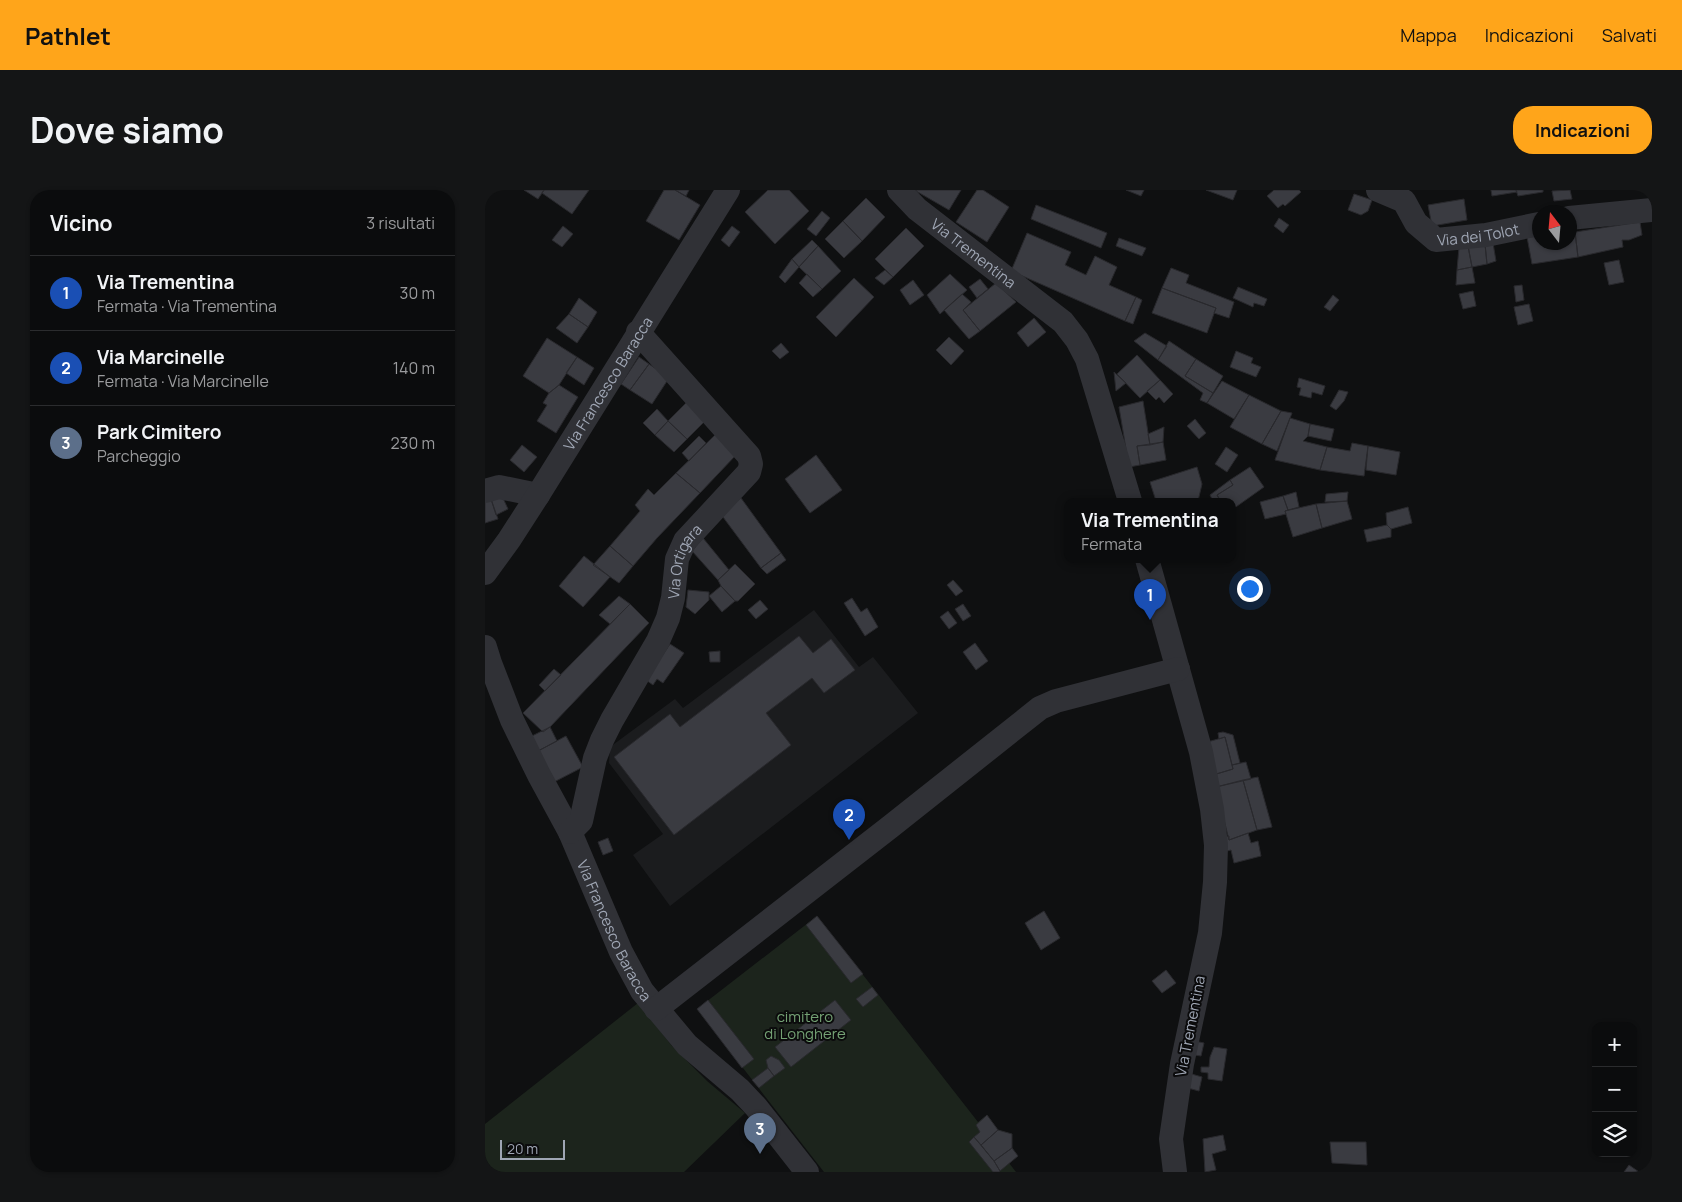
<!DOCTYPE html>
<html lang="it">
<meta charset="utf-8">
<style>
body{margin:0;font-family:Manrope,sans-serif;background:#141516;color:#f1f3f6}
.controls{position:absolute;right:15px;bottom:15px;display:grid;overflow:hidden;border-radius:10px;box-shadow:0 1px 4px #0004}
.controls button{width:45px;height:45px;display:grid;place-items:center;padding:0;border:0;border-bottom:1px solid #2b2c2e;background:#0b0c0d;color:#f1f3f6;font:25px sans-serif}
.compass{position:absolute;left:1047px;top:15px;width:45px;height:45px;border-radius:50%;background:#0b0c0d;box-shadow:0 1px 4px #0004;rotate:344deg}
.scale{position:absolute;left:15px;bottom:12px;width:65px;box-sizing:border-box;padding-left:5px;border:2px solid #9fa6b4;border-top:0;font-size:14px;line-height:18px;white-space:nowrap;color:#9fa6b4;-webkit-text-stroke:4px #0b0b0c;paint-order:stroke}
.you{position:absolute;left:764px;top:398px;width:18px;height:18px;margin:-12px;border:4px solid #fff;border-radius:50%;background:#1a73e8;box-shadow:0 0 0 8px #1a73e833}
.badge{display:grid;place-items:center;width:32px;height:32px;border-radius:50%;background:#ffa51a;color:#fff;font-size:16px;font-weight:700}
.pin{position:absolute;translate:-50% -41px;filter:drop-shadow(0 1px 2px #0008)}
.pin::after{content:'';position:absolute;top:26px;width:18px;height:15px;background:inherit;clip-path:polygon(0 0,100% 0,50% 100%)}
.popup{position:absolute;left:579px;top:308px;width:172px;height:65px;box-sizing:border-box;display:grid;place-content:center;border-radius:10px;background:#0b0c0d;filter:drop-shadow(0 1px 4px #0005);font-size:16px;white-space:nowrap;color:#9a9b9d}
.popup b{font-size:19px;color:#f1f3f6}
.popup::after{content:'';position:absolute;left:50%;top:100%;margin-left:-10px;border:10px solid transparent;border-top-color:#0b0c0d}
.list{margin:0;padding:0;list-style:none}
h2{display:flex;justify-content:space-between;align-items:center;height:65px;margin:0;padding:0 20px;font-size:21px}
h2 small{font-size:16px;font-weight:400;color:#9a9b9d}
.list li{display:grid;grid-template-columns:32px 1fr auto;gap:15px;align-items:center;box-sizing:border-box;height:75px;padding:0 20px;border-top:1px solid #2b2c2e}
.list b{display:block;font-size:19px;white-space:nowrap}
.list p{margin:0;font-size:16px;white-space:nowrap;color:#9a9b9d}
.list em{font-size:16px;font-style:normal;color:#9a9b9d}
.icon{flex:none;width:28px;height:28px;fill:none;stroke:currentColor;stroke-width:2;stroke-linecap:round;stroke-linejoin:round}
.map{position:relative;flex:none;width:1167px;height:982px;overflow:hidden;border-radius:20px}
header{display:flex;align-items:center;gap:30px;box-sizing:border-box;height:70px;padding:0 25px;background:#ffa51a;color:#111}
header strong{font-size:24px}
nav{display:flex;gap:28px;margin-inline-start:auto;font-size:18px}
.intro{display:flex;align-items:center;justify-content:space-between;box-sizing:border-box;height:120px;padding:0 30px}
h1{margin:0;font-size:35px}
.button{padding:12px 22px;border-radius:20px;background:#ffa51a;color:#111;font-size:18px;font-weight:700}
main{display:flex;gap:30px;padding:0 30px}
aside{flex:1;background:#0b0c0d;border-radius:20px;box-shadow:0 1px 4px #0004}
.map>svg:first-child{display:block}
.built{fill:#1b1c1e}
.green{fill:#1c241c}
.building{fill:#3a3b41;stroke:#29292d}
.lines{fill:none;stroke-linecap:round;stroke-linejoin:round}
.minor{stroke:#303136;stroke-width:24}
.labels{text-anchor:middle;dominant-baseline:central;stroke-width:4;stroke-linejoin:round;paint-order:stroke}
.street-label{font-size:15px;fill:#9fa6b4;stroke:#0b0b0c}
.park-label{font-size:15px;fill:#74a174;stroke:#0b0b0c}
</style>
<header>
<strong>Pathlet</strong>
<nav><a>Mappa</a><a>Indicazioni</a><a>Salvati</a></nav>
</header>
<div class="intro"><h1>Dove siamo</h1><a class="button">Indicazioni</a></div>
<main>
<aside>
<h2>Vicino<small>3 risultati</small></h2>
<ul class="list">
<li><span class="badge" style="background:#1a4fb4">1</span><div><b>Via Trementina</b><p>Fermata · Via Trementina</p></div><em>30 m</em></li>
<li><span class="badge" style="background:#1a4fb4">2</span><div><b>Via Marcinelle</b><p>Fermata · Via Marcinelle</p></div><em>140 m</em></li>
<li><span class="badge" style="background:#5c6f8a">3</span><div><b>Park Cimitero</b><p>Parcheggio</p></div><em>230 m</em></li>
</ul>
</aside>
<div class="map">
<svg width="1167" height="982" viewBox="0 0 1167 982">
<rect width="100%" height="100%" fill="#0f1011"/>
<path class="built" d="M329 420 374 477 388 467 433 523 185 716 148 665 178 644 124 573 125 557 190 509 198 518Z"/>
<path class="green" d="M332 726 493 932 502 925 513 940 527 944V958L533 966 524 973 531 982H339L212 819Z
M153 813 187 856 222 891 260 923 199 982H2L0 977V934Z"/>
<path class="building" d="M39 0H59L53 9Z
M59 0H104L87 24 57 3Z
M179 0H190L215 15 194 50 161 31Z
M190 0H204L201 6Z
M283 0H304L324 21 290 54 260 22Z
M432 0H476L464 20 431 1Z
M492 0H498L524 17 502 52 471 32Z
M641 0H659L656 6Z
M721 0H752L748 10Z
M789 0H814L816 2 800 16 798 14 793 18 782 6Z
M1006 0H1031L1032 2 1007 6Z
M1031 0H1058V2L1033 6Z
M1085 0 1087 9 1069 11 1067 1Z
M869 4 887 10 883 21 876 25 863 20Z
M381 8 400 27 377 51 358 31Z
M979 9 982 30 947 36 943 15Z
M551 15 622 43 616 58 546 29Z
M337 21 345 28 331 46 322 39Z
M794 28 804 35 798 43 789 36Z
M358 31 377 51 359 68 340 49Z
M1155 32 1157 45 1144 50H1137L1138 57 1093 67 1090 42Z
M78 36 88 44 77 57 67 50Z
M247 36 255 42 244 57 236 50Z
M421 38 439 56 408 87 390 69Z
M1084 42H1090L1093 67 1047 74 1042 47 1054 46V52H1084Z
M542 43 586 62 580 75 601 85 610 66 632 77 624 95 651 107 640 131 526 81Z
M634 48 661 58 657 66 631 56Z
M327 50 333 56 314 77 307 69Z
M1008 53 1011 71 1002 74 1000 54Z
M1000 54 1002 74 987 77 983 56Z
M333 56 356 81 337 99 314 77Z
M983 56 987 77 972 80 974 57Z
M307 69 314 77 300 93 294 87Z
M1134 70 1139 92 1124 95 1119 73Z
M987 77 990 93 971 95 972 80Z
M686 78 704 85 701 93 749 112 744 128 729 123 731 118 677 98Z
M400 80 408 87 399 95 390 88Z
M322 84 337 99 328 107 314 93Z
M465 84 482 100 455 124 442 105Z
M369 88 389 107 351 147 331 127Z
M495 89 503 99 492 108 484 97Z
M428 90 439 105 425 115 415 100Z
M511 93 531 112 495 141 478 120Z
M1037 95 1039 110 1031 112 1029 96Z
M753 97 782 109 779 116 769 113 768 117 748 108Z
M677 98 731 118 722 143 667 123Z
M988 101 991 116 978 119 974 104Z
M477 104 486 112 478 120 495 141 484 149 459 120Z
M848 105 854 110 845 121 839 117Z
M651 107 657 110 648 134 640 131Z
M94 108 112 122 103 137 84 124Z
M1044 114 1048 131 1033 135 1029 117Z
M84 124 103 137 92 153 71 138Z
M549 128 561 142 543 157 532 143Z
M660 143 682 156 673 170 649 151Z
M464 147 479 161 466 175 451 160Z
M62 148 92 167 74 195 64 203 38 186Z
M684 151 711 169 700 186 728 203 722 213 715 210 718 203 673 170Z
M296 153 304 162 295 169 287 161Z
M751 161 768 168 766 173 776 177 771 187 745 177Z
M652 165 675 190 655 208 632 184Z
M92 167 109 178 99 195 81 183Z
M154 167 164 174 145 200 136 194Z
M711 169 738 186 728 203 700 186Z
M164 174 184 188 167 214 145 200Z
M629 182 641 193 631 201Z
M814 188 840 196 837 205 827 202 826 208 814 205 816 198 812 197Z
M675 190 688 204 679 213 674 207 671 210 662 201Z
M737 191 764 205 749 229 722 213Z
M74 195 93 207 71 243 52 231 62 215 58 213 64 203Z
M854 200 863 202 859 211 851 220 845 216Z
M764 205 796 221 777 254 745 237Z
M658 211 665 255 652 256 655 275 644 277 634 217Z
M202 212 221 230 202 249 183 231Z
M172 219 183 231 170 245 158 233Z
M796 221 807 223 792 261 777 254Z
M805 228 825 234 823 246 818 251 842 257 835 280 790 270Z
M710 229 721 243 714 249 702 236Z
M183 231 202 249 189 262 170 245Z
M825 234 849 239 846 251 823 246Z
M679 237 678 252 665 255 663 244Z
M230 245 251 265 215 303 191 283Z
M214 246 221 253 204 271 197 263Z
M678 252 681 270 655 275 652 256Z
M867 253 883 256 879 286 835 280 842 257 865 261Z
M37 255 52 267 39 282 25 270Z
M883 256 915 262 911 285 881 280Z
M741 257 753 265 742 282 730 274Z
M331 265 357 300 325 323 300 289Z
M712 277 717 294 713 311H671L665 292Z
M765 277 779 297 748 319V311H736L732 305 748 295 745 290Z
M191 283 215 303 172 348 148 376 125 356 155 321 150 315 163 299 169 305Z
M745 290 748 295 732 305 734 309 733 311H728L725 305Z
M811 302 814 317 803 320 798 306Z
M863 302 862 311 840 312 841 304Z
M17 306 23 319 11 325 6 309Z
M798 306 803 320 800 321 801 324 780 329 775 312Z
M256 308 296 363 276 378 235 323Z
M6 309 13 329 0 333V311Z
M862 311 867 329 837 338 831 314Z
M831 314 837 338 808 347 800 321Z
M923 317 927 333 906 339 902 335 901 323Z
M902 335 906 339V347L882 352 879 340Z
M218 348 244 380 233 390 207 361Z
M125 356 148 376 134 393 108 375Z
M296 363 301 370 282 384 276 378Z
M99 366 125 387 98 417 74 396Z
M250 374 270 394 253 411H250L236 396 233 390Z
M468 390 478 401 471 406 462 395Z
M236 396 250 411 237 422 224 406Z
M203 400 224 402V410L210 424 201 417Z
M134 406 145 414 125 434 114 425Z
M367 408 376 422 382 418 393 437 380 446 359 413Z
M275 410 283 419 271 429 263 420Z
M145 414 164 433 65 537 58 542 38 523Z
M478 414 486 426 478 431 470 419Z
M463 421 472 433 464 439 455 427Z
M314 446 328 463 346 449 370 480 339 503 327 488 281 523 306 555 189 645 129 567 185 524 195 537Z
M490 453 503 471 491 480 478 462Z
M185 454 199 463 178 493 172 489 168 495 161 490Z
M235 461V472H225L224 462Z
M69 479 76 485 60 501 54 495Z
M65 537 72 551 53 561 45 547Z
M738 542 748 545 755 573 747 575 740 547 734 549 733 543Z
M81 546 98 577 69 592 53 561Z
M740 547 748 579 728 585 719 553Z
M761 572 766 589 731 597 728 585 748 579 747 575Z
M773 587 787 637 772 640 758 590Z
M758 590 772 640 744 650 731 597Z
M763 643 766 653 773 651 776 666 749 673 746 660 742 661 738 647 744 646V650Z
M123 648 128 661 118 665 113 652Z
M559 721 575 748 556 760 540 733Z
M332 726 378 784 366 793 321 735Z
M681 780 691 793 677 803 667 791Z
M387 797 393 805 378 817 371 809Z
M223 810 269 869 257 878 212 819Z
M350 810 366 830 306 877 290 857Z
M705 850 719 853 716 866 703 864Z
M729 857 742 859 737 891 723 889V883L716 882V877H724L725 867Z
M286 866 294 870 300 878 289 886 283 878 281 870Z
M283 878 289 886 274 898 267 890Z
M703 883 717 887 714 901 699 897Z
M502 925 513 940 496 955 489 947 495 942 491 935Z
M513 940 527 944V958L509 971 496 955Z
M738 945 741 960 727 964 731 980 720 982 718 949Z
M489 947 509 971 515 981 514 982H508L484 952Z
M845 952H881L882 975 847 973Z
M527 958 533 966 515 981 509 971Z
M1144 975 1154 982H1139Z"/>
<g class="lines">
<g class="minor">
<path id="s1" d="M414 0 432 19 578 132 592 150 602 169 645 311"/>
<path id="s2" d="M893 0 919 11 931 33 951 50 1001 45 1054 34"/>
<path d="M1084 28 1167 20"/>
<path d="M0 301 14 297 53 305"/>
<path d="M662 369 716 562 727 619 731 655 730 692 725 743 697 874 692 908 686 949 690 982"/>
<path id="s3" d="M0 383 24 350 53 305 243 0"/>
<path id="s4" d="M0 457 5 473 27 530 54 585 85 642 136 762 157 801 202 855 255 900 271 917 322 982"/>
<path id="s5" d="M85 642 96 631 110 568 117 550 127 530 173 451 183 428 188 408 192 369 200 351 264 282 266 274 264 266 153 142"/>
<path d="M171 819 405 637 555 518 571 511 693 479"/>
</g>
</g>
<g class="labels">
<g class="street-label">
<text stroke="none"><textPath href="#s2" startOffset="122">Via dei Tolot</textPath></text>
<text stroke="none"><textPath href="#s1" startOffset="98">Via Trementina</textPath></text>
<text stroke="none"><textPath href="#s3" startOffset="226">Via Francesco Baracca</textPath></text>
<text stroke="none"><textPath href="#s5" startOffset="298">Via Ortigara</textPath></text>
<text stroke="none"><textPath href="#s4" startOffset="312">Via Francesco Baracca</textPath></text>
<text transform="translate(705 836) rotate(-79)">Via Trementina</text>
</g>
<g class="park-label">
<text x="320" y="826">cimitero<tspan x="320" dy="17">di Longhere</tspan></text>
</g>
</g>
</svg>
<div class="controls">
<button>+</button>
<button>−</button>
<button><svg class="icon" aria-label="layers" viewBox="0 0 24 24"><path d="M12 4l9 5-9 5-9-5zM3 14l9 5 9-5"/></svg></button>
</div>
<svg class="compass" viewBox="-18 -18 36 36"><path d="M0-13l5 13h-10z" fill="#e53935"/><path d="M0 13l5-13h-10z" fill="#9a9b9d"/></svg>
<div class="scale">20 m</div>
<div class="you"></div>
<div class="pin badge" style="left:665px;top:430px;background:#1a4fb4">1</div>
<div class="popup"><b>Via Trementina</b>Fermata</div>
<div class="pin badge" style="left:364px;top:650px;background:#1a4fb4">2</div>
<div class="pin badge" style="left:275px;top:964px;background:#5c6f8a">3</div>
</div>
</main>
